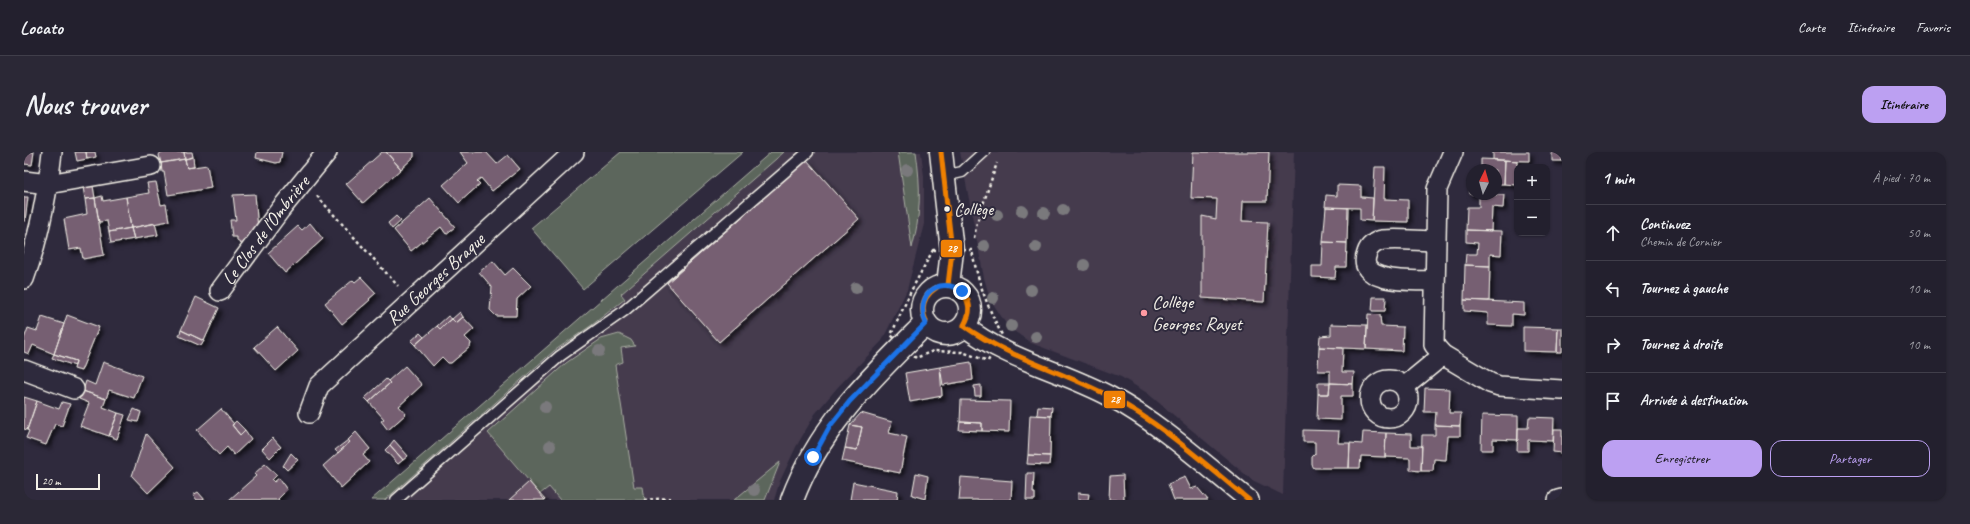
<!DOCTYPE html>
<html lang="fr">
<meta charset="utf-8">
<style>
body{margin:0;font-family:Caveat,sans-serif;background:#2b2836;color:#f1f3f6}
.controls{position:absolute;right:12px;top:12px;display:grid;overflow:hidden;border-radius:8px;box-shadow:0 1px 3px #0004}
.controls button{width:36px;height:36px;display:grid;place-items:center;padding:0;border:0;border-bottom:1px solid #403e4a;background:#23202e;color:#f1f3f6;font:20px sans-serif}
.compass{position:absolute;left:1442px;top:12px;width:36px;height:36px;border-radius:50%;background:#23202e;box-shadow:0 1px 3px #0004;rotate:5deg}
.scale{position:absolute;left:12px;bottom:10px;width:64px;box-sizing:border-box;padding-left:4px;border:2px solid #f4f1e8;border-top:0;font-size:11px;line-height:14px;white-space:nowrap;color:#f4f1e8;-webkit-text-stroke:3px #2f2a3d;paint-order:stroke}
.stop{position:absolute;width:12px;height:12px;margin:-9px;border:3px solid #1a73e8;border-radius:50%;background:#fff}
.stop.end{background:#1a73e8;border-color:#fff;box-shadow:0 1px 4px #0008}
.list{margin:0;padding:0;list-style:none}
h2{display:flex;justify-content:space-between;align-items:center;height:52px;margin:0;padding:0 16px;font-size:17px}
h2 small{font-size:13px;font-weight:400;color:#a3a3aa}
.list li{display:grid;grid-template-columns:26px 1fr auto;gap:12px;align-items:center;box-sizing:border-box;height:56px;padding:0 16px;border-top:1px solid #403e4a}
.list b{display:block;font-size:15px;white-space:nowrap}
.list p{margin:0;font-size:13px;white-space:nowrap;color:#a3a3aa}
.list em{font-size:13px;font-style:normal;color:#a3a3aa}
.actions{display:flex;gap:8px;padding:12px 16px}
.actions a{flex:1;padding:9px 0;border:1px solid #bca0f2;border-radius:12px;text-align:center;font-size:14px;color:#bca0f2}
.actions .main{background:#bca0f2;color:#111}
.icon{flex:none;width:22px;height:22px;fill:none;stroke:currentColor;stroke-width:2;stroke-linecap:round;stroke-linejoin:round}
.map{position:relative;flex:none;width:1538px;height:348px;overflow:hidden;border-radius:12px}
header{display:flex;align-items:center;gap:24px;box-sizing:border-box;height:56px;padding:0 20px;background:#23202e;border-bottom:1px solid #403e4a}
header strong{font-size:19px}
nav{display:flex;gap:22px;margin-inline-start:auto;font-size:14px}
.intro{display:flex;align-items:center;justify-content:space-between;box-sizing:border-box;height:96px;padding:0 24px}
h1{margin:0;font-size:28px}
.button{padding:10px 18px;border-radius:12px;background:#bca0f2;color:#111;font-size:14px;font-weight:700}
main{display:flex;gap:24px;padding:0 24px}
aside{flex:1;background:#23202e;border-radius:12px;box-shadow:0 1px 3px #0004}
.map>svg:first-child{display:block}
.built{fill:#443a4d}
.green{fill:#5c665b;stroke:#a8aca2}
.building{fill:#765e72;stroke:#f4f1e8;filter:url(#shadow)}
.lines{fill:none;stroke-linecap:round;stroke-linejoin:round}
.lane-casing{stroke:#f4f1e8;stroke-width:13}
.street-casing{stroke:#f4f1e8;stroke-width:22}
.secondary-casing{stroke:#f4f1e8;stroke-width:25}
.path{stroke:#f4f1e8;stroke-width:2.5;stroke-dasharray:3 3;stroke-linecap:butt}
.lane{stroke:#2f2a3d;stroke-width:10}
.street{stroke:#2f2a3d;stroke-width:19}
.secondary{stroke:#2f2a3d;stroke-width:22}
.bus-1-casing{stroke:#2f2a3d;stroke-width:8}
.bus-1{stroke:#ef8006;stroke-width:5}
.tree{fill:#7a797c}
.route{stroke:#1a73e8;stroke-width:5}
.bus-dot{fill:#f4f1e8;stroke:#2f2a3d;stroke-width:1.5}
.poi-dot{fill:#ff9aa2;stroke:#2f2a3d;stroke-width:1.5}
.labels{text-anchor:middle;dominant-baseline:central;stroke-width:4;stroke-linejoin:round;paint-order:stroke}
.bus-label{font-size:18px;fill:#f4f1e8;stroke:#2f2a3d;text-anchor:start}
.street-label{font-size:19px;fill:#f4f1e8;stroke:#2f2a3d}
.poi-label{font-size:19px;fill:#f4f1e8;stroke:#2f2a3d;text-anchor:start}
.line-badge{stroke:#2f2a3d;stroke-width:1.5}
.badge-label{font-size:11px;text-anchor:middle;font-weight:bold;fill:#fff}
</style>
<header>
<strong>Locato</strong>
<nav><a>Carte</a><a>Itinéraire</a><a>Favoris</a></nav>
</header>
<div class="intro"><h1>Nous trouver</h1><a class="button">Itinéraire</a></div>
<main>
<div class="map">
<svg width="1538" height="348" viewBox="0 0 1538 348">
<defs>
<filter id="shadow"><feDropShadow dx="3.5" dy="3.5" stdDeviation="2" flood-color="#0009"/></filter>
</defs>
<rect width="100%" height="100%" fill="#2f2a3d"/>
<filter id="ink" filterUnits="userSpaceOnUse"><feTurbulence type="fractalNoise" baseFrequency=".025" numOctaves="2"/><feDisplacementMap in="SourceGraphic" scale="8" xChannelSelector="R" yChannelSelector="G"/><feConvolveMatrix kernelMatrix="1 2 1 2 8 2 1 2 1" color-interpolation-filters="sRGB"/></filter>
<g filter="url(#ink)">
<path class="built" d="M747 0H897L900 24V72L883 138 858 189 813 236 791 262 772 295 756 329 750 348H347Z
M936 0H1270L1259 343 1228 328 1123 241 1097 225 1007 191 984 175 966 147 960 126Z"/>
<path class="green" d="M597 0H719L559 137 507 76Z
M747 0H760L597 142 601 147 568 173 530 199 361 348H347Z
M874 0H892C897 35 897 63 888 96Z
M595 182 607 188 611 194 597 196 599 210 591 213 610 335H619L621 348H536L525 335 516 342 464 281 542 211 577 187Z
M756 310 741 348H710Z"/>
<path class="building" d="M0 0H10L8 13 0 12Z
M51 0H62L63 7 53 9Z
M62 0H71L72 5 63 7Z
M137 0H160L161 7 137 11 135 3Z
M160 0H168L169 5 161 7Z
M233 0H258L256 10 252 11 232 6Z
M358 0H362L377 17 339 51 322 32Z
M362 0H390V5L377 17Z
M436 0H462L473 12 484 3 496 17 468 39 457 26 453 29 456 32 435 51 419 33 444 11Z
M1169 0H1245L1243 49H1219L1218 69 1244 70 1240 150 1178 146V64L1192 67 1193 47 1167 46Z
M1469 0H1505V9L1469 8Z
M1528 0H1538V9H1528Z
M169 5 170 15 163 16 161 7Z
M161 7 163 16 183 13 187 36 144 43 140 20H138L137 11Z
M1457 7 1481 8 1480 32H1472V18H1457Z
M783 8 835 67 695 190 643 131Z
M1481 8 1493 9V33L1480 32Z
M1351 15H1361L1360 47 1384 48V70L1348 69Z
M132 30 137 53 142 52 145 69 107 76 102 45 125 41 123 31Z
M1445 31H1448V42L1468 43 1445 42Z
M1313 33 1337 34V45L1349 46 1348 69 1336 68V56L1301 55 1302 43 1313 44Z
M69 34 71 46 61 47 59 35Z
M231 42 234 78 222 95 213 89V85H208L206 68H212L209 43Z
M1455 43H1480L1479 56 1468 55 1467 79 1442 78 1443 55H1455Z
M78 44 79 49 102 45 107 76 85 80 83 69 75 70 71 46Z
M0 45H4L1 69H0Z
M71 46 80 103 59 107 57 96 45 98 40 67 63 62 61 47Z
M406 46 431 75 422 82 417 75 387 99 370 78Z
M1302 55 1324 56 1323 91 1299 90Z
M372 64 377 69 368 77 364 71Z
M131 71 134 83 110 87 107 76Z
M286 71 299 87 261 121 244 101 274 74 278 78Z
M107 76 110 87 87 91 85 80Z
M1442 78 1478 79 1477 103 1466 102V114L1441 113 1442 102H1453L1454 91 1442 90Z
M1299 90 1323 91 1322 115H1312L1311 126 1288 125V114H1298Z
M469 109 481 123 489 116 507 134 493 147 492 164H472L466 158 468 135 455 120Z
M1441 113 1466 114 1465 149 1440 148Z
M337 125 352 141 345 147 346 148 318 172 301 151 329 128 331 130Z
M172 145 195 156 180 189 157 178Z
M1349 145H1362L1361 159H1348Z
M1440 148 1500 151V163L1488 162V174L1464 173V161L1440 159Z
M436 160 439 165 432 171 428 167Z
M1344 162 1356 163 1357 174 1379 175 1378 199 1342 197Z
M43 163 75 175 57 219 50 217 52 209 30 202Z
M424 164 428 167 416 177 413 174Z
M18 165 40 172 30 202 9 193 5 202 0 200V187L4 176 13 179Z
M439 165 450 177 441 185 447 191 446 195 427 211H424L418 205 409 214 391 193 413 174 416 177 428 167 432 171Z
M1307 172 1343 173 1342 197 1295 195 1296 184 1307 183Z
M253 175 274 199 252 219 230 195Z
M1499 175 1534 176 1533 200 1499 199Z
M1534 176H1538V200H1533Z
M157 178 180 189 177 194 155 184Z
M396 181 400 185 391 193 387 189Z
M1295 195 1319 196 1318 220H1330L1329 232 1306 231V219H1294Z
M30 202 52 209 51 214 28 206Z
M79 210 118 224 110 246 85 238 82 247 59 239 62 229 71 233Z
M947 210 949 228 919 233 916 215Z
M381 214 398 233 375 254 382 262 364 278 357 269 360 267 345 250 366 231 364 229Z
M916 215 918 244 886 250 881 221Z
M362 227 366 231 345 250 341 246Z
M1294 231H1306L1305 242H1294Z
M1306 231 1329 232V244H1317V268L1293 267 1294 242H1305Z
M957 233V244H951L950 234Z
M1401 236 1426 237 1425 261H1437L1436 274 1411 273 1412 260H1400Z
M59 239 82 247 79 255 94 261 85 284 56 274 65 251 55 247Z
M0 245 13 249 3 278 0 277Z
M937 248 986 249 985 280 958 279V271L936 270Z
M13 249 35 257 38 250 46 252 38 274 31 272 22 293 2 286 5 279 3 278Z
M1014 254 1028 255 1027 264 1013 263Z
M110 257 117 260 114 270 105 268Z
M197 257 210 272 208 273 216 283 221 278 227 287 210 303 203 295 195 303 173 278Z
M94 261 101 263 93 287 85 284Z
M837 261 868 270 865 281 883 285 876 321 818 309 821 296 833 298 838 275 826 273Z
M1006 263 1027 264 1026 304 1004 303Z
M1458 263 1494 264V288L1469 287V298H1457Z
M1505 265 1530 266 1529 289 1504 288V299H1493L1494 276H1504Z
M212 269 221 278 216 283 208 273Z
M936 270 958 271V279L935 278Z
M826 273 838 275 833 298 821 296Z
M1411 273 1436 274V284H1424L1422 308 1410 307 1409 319H1397L1398 283H1411Z
M1530 277H1538V301L1529 300Z
M1279 278 1315 279 1314 291H1326L1325 316H1290L1288 313V305L1291 302V290H1279Z
M332 280 346 297 339 303 345 310 317 336 299 314 326 290 324 288Z
M1339 280 1362 281 1361 305 1337 304 1336 316H1325L1326 291 1338 292Z
M1362 281 1387 282V294H1398L1397 319 1386 318V306L1361 305Z
M122 282 151 315 124 341 108 324Z
M249 286 257 295 246 306 238 297Z
M324 288 326 290 314 301 311 298Z
M370 288 384 304 379 308 366 293Z
M366 293 379 308 374 312 361 298Z
M267 301 274 308 263 318 259 314Z
M1004 303 1026 304 1025 313 1003 312Z
M241 312 253 323 248 328 250 330 255 326 263 338 254 347 255 348H205L232 324 230 322Z
M892 321 904 324 901 347 888 343Z
M1003 321H1010L1009 341H1011V348H1002Z
M1099 323 1100 348H1085L1086 324Z
M937 325 988 329 987 348H935Z
M1161 325 1167 337 1173 335 1184 348H1150L1144 332Z
M505 330 521 348H485Z
M829 330 874 339 873 348H826Z
M174 340 181 348H173L169 343Z
M1054 341 1065 342 1064 348H1054Z"/>
<g class="lines">
<g class="lane-casing">
<path id="lane" d="M920 24 938 20 960 0
M372 348 536 204 600 159 784 0"/>
</g>
<g class="street-casing">
<g id="street">
<path d="M1429 0 1413 37 1410 193 1419 203 1466 231 1475 234 1538 238"/>
<path d="M0 29 24 32 127 14"/>
<path d="M0 127C15 86 23 44 28 0"/>
<path d="M1410 129C1393 128 1330 133 1343 101 1345 94 1352 89 1359 88 1374 86 1396 89 1411 89"/>
<path id="s1" d="M196 139 256 58 303 0"/>
<path d="M940 174C983 208 1039 219 1087 245 1137 272 1181 313 1225 348"/>
<path d="M0 218 50 237"/>
<circle cx="1365" cy="247" r="19"/>
<path d="M1380 235 1419 203"/>
<path id="s2" d="M285 261 295 234 550 0"/>
<path d="M1534 348 1538 347"/>
</g>
</g>
<g class="secondary-casing">
<path id="secondary" d="M917 0 928 99 924 133
M898 158a24 24 0 1 1 48 0a24 24 0 1 1-48 0Z
M768 348C796 273 847 226 902 171"/>
</g>
<path class="path" d="M293 44 374 134
M950 86 953 70 973 11
M909 98H948C953 128 964 156 978 183L964 209 938 200 909 199 892 206 867 183 887 139Z
M620 348 646 346"/>
<use href="#lane" class="lane"/>
<use href="#street" class="street"/>
<use href="#secondary" class="secondary"/>
<g class="bus-1-casing">
<path id="bus-1" d="M917 0 928 99 924 133
M934 138C948 145 948 161 940 173
M934 138C947 146 947 161 940 173
M902 169C895 157 899 143 912 136
M902 169C896 155 900 144 912 136
M940 174C985 206 1038 219 1087 245 1138 272 1181 312 1225 348"/>
</g>
<use href="#bus-1" class="bus-1"/>
</g>
<g class="tree">
<circle cx="883" cy="18" r="6"/>
<circle cx="1039" cy="58" r="6"/>
<circle cx="998" cy="59" r="6"/>
<circle cx="1020" cy="61" r="6"/>
<circle cx="973" cy="63" r="6"/>
<circle cx="960" cy="94" r="6"/>
<circle cx="1012" cy="95" r="6"/>
<circle cx="1060" cy="113" r="6"/>
<circle cx="832" cy="136" r="6"/>
<circle cx="1007" cy="138" r="6"/>
<circle cx="969" cy="146" r="6"/>
<circle cx="987" cy="174" r="6"/>
<circle cx="1012" cy="185" r="6"/>
<circle cx="575" cy="199" r="6"/>
<circle cx="521" cy="255" r="6"/>
<circle cx="526" cy="294" r="6"/>
<circle cx="730" cy="338" r="6"/>
</g>
</g>
<g class="lines" filter="url(#ink)">
<path class="route" d="M789 305 806 274 826 249 902 171C890 145 913 123 938 139"/>
</g>
<circle class="bus-dot" cx="923" cy="57" r="3.5"/>
<circle class="poi-dot" cx="1120" cy="161" r="4"/>
<g class="labels">
<g class="bus-label">
<text x="930" y="57">Collège</text>
</g>
<g class="street-label">
<text stroke="none"><textPath href="#s1" startOffset="76">Le Clos de l'Ombrière</textPath></text>
<text stroke="none"><textPath href="#s2" startOffset="187">Rue Georges Braque</textPath></text>
</g>
<g class="poi-label">
<text x="1128" y="150">Collège<tspan x="1128" dy="22">Georges Rayet</tspan></text>
</g>
</g>
<g class="line-badge">
<rect x="916" y="87" width="23" height="19" rx="4" fill="#ef8006"/>
<rect x="1079" y="238" width="23" height="19" rx="4" fill="#ef8006"/>
</g>
<g class="badge-label">
<text x="928" y="100">28</text>
<text x="1091" y="251">28</text>
</g>
</svg>
<div class="controls">
<button>+</button>
<button>−</button>
</div>
<svg class="compass" viewBox="-18 -18 36 36"><path d="M0-13l5 13h-10z" fill="#e53935"/><path d="M0 13l5-13h-10z" fill="#a3a3aa"/></svg>
<div class="scale">20 m</div>
<div class="stop" style="left:789px;top:305px"></div>
<div class="stop end" style="left:938px;top:139px"></div>
</div>
<aside>
<h2>1 min<small>À pied · 70 m</small></h2>
<ul class="list">
<li><svg class="icon" aria-label="ahead" viewBox="0 0 24 24"><path d="M12 20V5M6 11l6-6 6 6"/></svg><div><b>Continuez</b><p>Chemin de Cornier</p></div><em>50 m</em></li>
<li><svg class="icon" aria-label="left" viewBox="0 0 24 24"><path d="M17 20v-9H6M10 6l-5 5 5 5"/></svg><div><b>Tournez à gauche</b></div><em>10 m</em></li>
<li><svg class="icon" aria-label="right" viewBox="0 0 24 24"><path d="M7 20v-9h11M14 6l5 5-5 5"/></svg><div><b>Tournez à droite</b></div><em>10 m</em></li>
<li><svg class="icon" aria-label="arrive" viewBox="0 0 24 24"><path d="M6 21V4h12l-3 4 3 4H6"/></svg><div><b>Arrivée à destination</b></div></li>
</ul>
<div class="actions"><a class="main">Enregistrer</a><a>Partager</a></div>
</aside>
</main>
